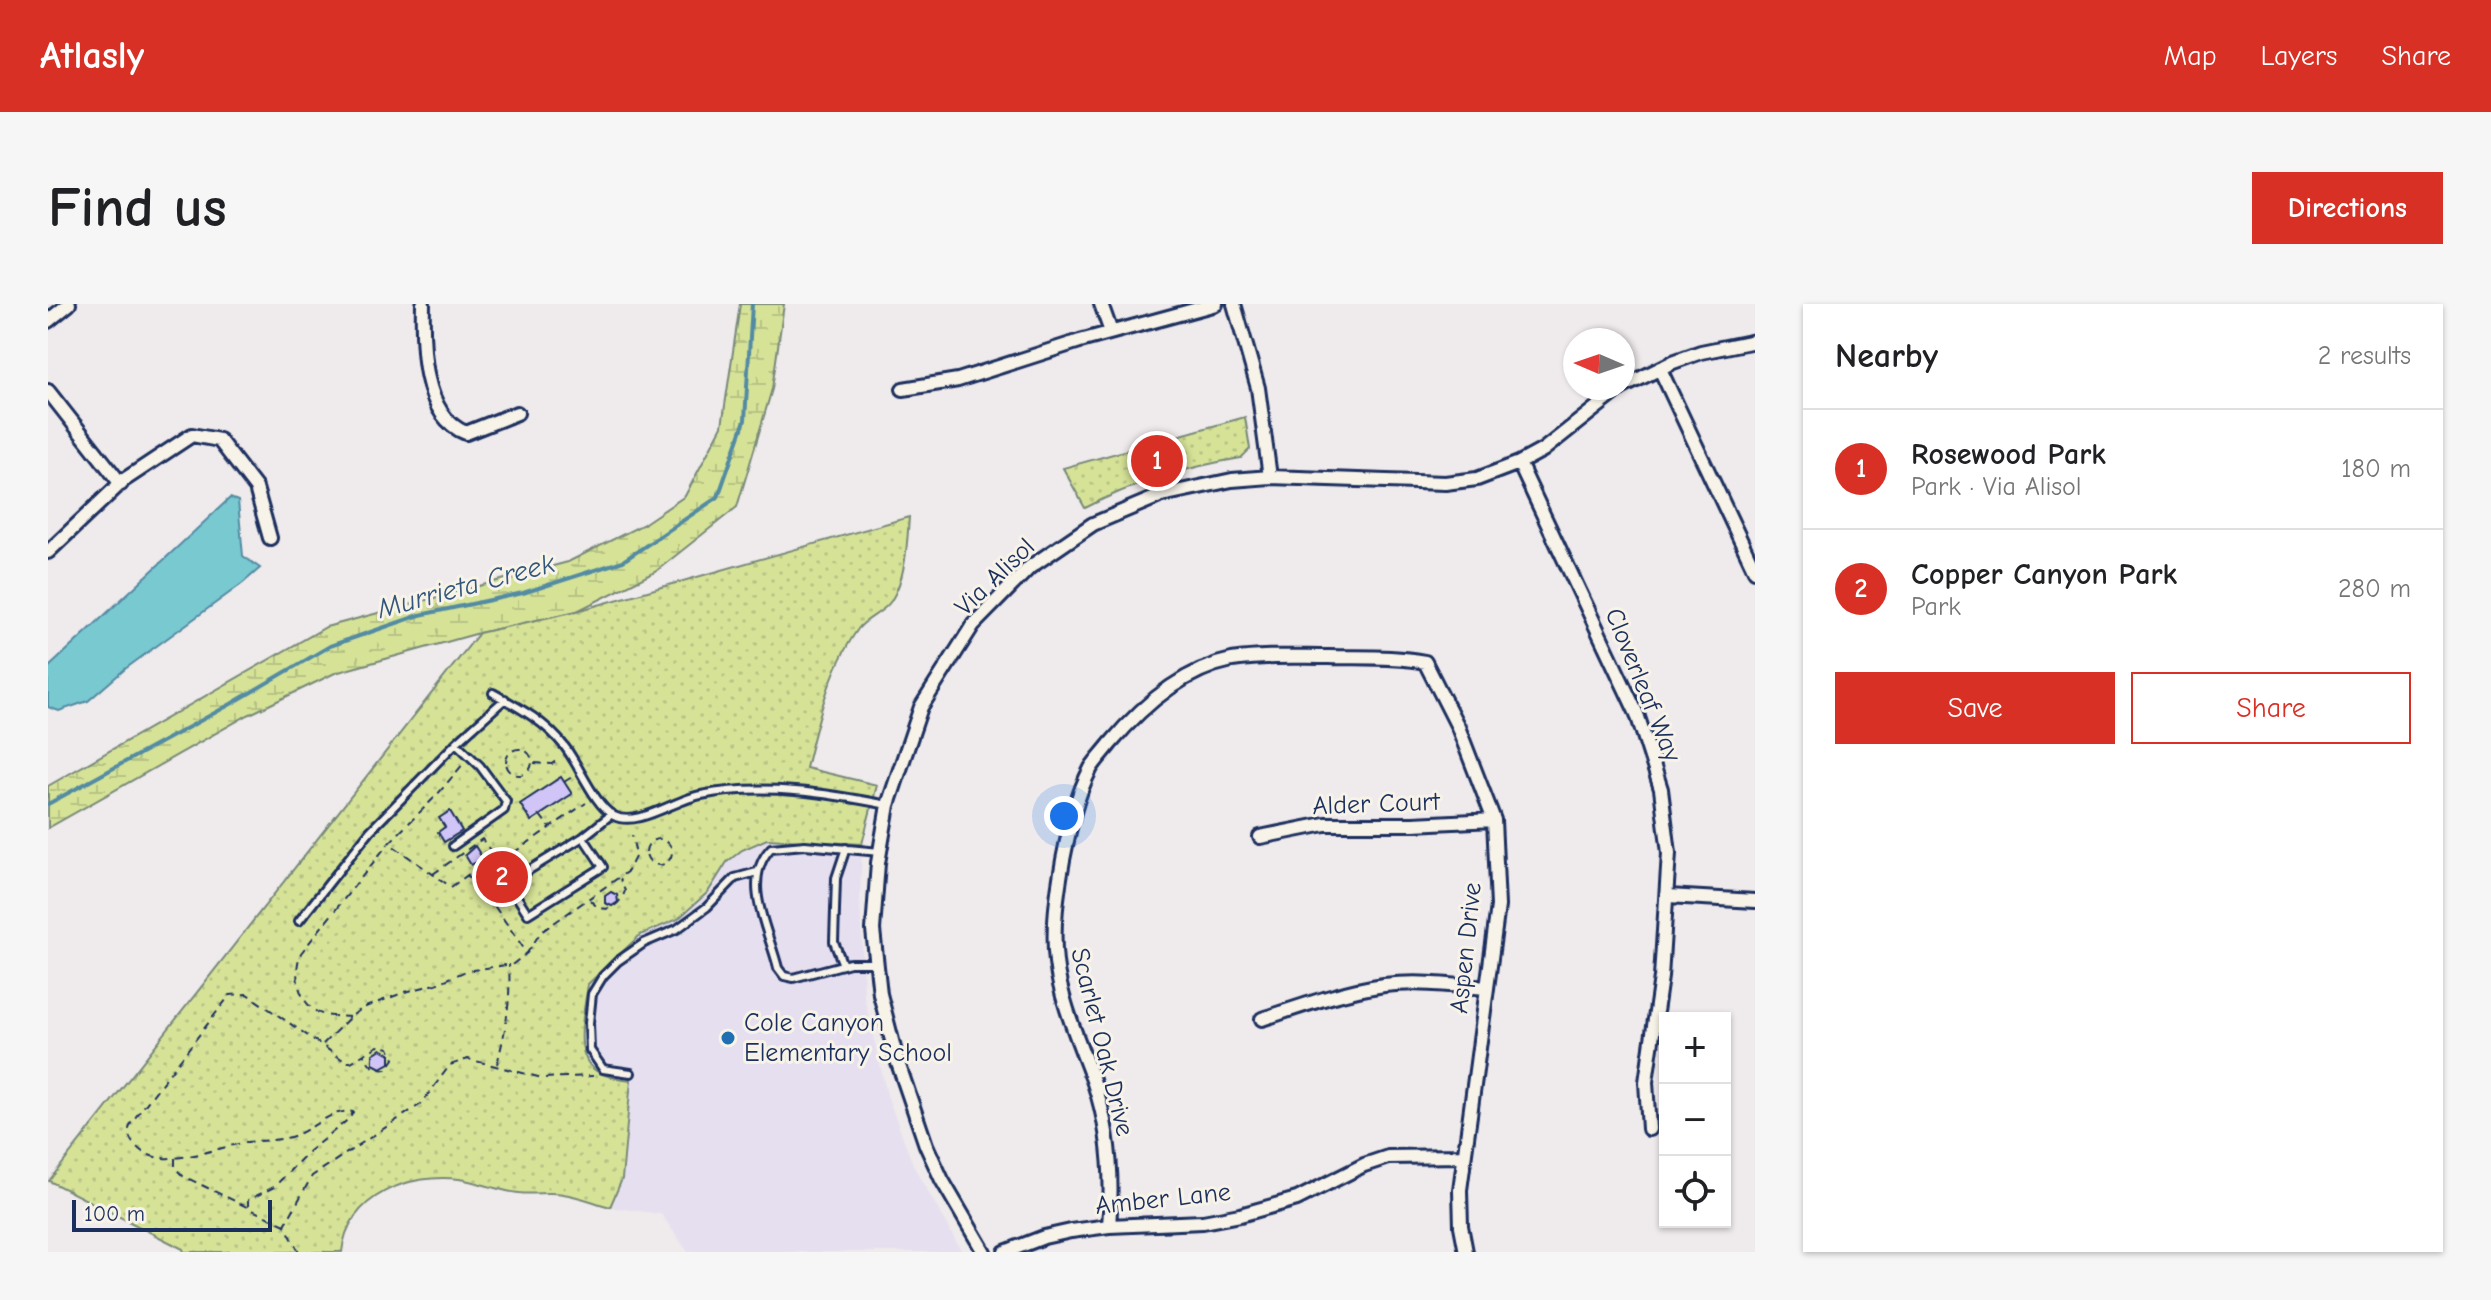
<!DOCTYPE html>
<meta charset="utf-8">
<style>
body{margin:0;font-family:"Comic Neue",sans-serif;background:#f6f6f6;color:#202124}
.controls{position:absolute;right:24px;bottom:24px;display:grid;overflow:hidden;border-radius:0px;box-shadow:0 2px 6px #0004}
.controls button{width:72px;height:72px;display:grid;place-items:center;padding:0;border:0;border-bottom:2px solid #e0e0e0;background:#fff;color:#202124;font:40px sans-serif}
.compass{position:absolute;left:1515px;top:24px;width:72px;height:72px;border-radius:50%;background:#fff;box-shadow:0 2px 6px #0004;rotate:272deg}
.scale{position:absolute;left:24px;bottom:20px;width:200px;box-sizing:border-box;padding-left:8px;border:4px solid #1b2f5e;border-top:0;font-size:22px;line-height:28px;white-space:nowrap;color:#1b2f5e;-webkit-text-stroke:6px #f7f3e8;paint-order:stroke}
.you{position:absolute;left:1016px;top:512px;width:28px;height:28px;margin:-20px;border:6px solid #fff;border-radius:50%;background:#1a73e8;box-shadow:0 0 0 12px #1a73e833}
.badge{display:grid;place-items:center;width:52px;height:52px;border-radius:50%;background:#d93025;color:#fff;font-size:26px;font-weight:700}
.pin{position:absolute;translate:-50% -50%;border:4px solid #fff;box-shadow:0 2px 8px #0006}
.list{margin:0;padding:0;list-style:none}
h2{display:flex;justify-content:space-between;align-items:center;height:104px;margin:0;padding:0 32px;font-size:34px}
h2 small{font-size:26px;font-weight:400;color:#757577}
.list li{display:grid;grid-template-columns:52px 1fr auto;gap:24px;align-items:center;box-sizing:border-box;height:120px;padding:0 32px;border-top:2px solid #e0e0e0}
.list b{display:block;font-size:30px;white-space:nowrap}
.list p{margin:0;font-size:26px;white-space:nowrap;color:#757577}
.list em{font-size:26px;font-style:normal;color:#757577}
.actions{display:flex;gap:16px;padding:24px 32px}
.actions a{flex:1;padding:18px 0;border:2px solid #d93025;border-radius:0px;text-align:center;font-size:28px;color:#d93025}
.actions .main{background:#d93025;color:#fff}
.icon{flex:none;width:44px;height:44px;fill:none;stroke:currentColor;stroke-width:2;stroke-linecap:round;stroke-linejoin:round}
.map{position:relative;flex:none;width:1707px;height:948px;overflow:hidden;border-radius:0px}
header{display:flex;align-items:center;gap:48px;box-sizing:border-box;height:112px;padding:0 40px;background:#d93025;color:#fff}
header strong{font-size:38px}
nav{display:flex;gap:44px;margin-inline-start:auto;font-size:28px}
.intro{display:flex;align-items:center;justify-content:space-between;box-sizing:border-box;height:192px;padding:0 48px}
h1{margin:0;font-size:56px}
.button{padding:20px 36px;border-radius:0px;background:#d93025;color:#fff;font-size:28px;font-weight:700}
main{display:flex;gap:48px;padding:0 48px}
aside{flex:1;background:#fff;border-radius:0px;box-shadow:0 2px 6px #0004}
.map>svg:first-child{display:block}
.built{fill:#e6dfef}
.wetland{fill:url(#wetland-marsh);stroke:#78897a;stroke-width:2}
.park{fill:url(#park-dots);stroke:#78897a;stroke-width:2}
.water{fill:#79c9d1;stroke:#538ba3;stroke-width:2}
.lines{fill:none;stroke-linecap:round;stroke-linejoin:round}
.stream{stroke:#538ba3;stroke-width:4}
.building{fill:#d1c5f7;stroke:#1b2f5e;stroke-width:2}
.lane-casing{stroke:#1b2f5e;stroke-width:12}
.street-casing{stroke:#1b2f5e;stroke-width:18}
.path{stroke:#1b2f5e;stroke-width:2;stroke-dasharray:8 6;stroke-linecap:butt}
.lane{stroke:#f7f3e8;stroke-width:6}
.street{stroke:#f7f3e8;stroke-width:12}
.poi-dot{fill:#1f6fb2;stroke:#f7f3e8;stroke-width:3}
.labels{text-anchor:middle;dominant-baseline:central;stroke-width:6;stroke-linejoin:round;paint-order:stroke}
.street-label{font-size:26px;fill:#1b2f5e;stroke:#f7f3e8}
.poi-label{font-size:26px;fill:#1b2f5e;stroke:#f7f3e8;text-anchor:start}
.water-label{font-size:28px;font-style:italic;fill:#32567b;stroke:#f7f3e8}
</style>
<header>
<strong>Atlasly</strong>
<nav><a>Map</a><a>Layers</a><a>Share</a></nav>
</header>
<div class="intro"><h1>Find us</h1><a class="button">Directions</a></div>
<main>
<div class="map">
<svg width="1707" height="948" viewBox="0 0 1707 948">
<defs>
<pattern id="wetland-marsh" width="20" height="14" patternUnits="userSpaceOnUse" patternTransform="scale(2)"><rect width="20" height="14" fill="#d6e397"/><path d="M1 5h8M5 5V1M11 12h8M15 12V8" fill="none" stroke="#b7c385"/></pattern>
<pattern id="park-dots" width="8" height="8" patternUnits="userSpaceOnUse" patternTransform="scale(2)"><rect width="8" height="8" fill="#d6e397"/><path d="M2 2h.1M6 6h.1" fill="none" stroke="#b7c385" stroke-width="1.8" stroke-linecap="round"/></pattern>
</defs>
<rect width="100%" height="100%" fill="#efeaeb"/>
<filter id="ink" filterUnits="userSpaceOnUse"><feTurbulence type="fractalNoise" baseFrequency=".0125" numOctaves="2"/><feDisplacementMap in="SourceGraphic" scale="16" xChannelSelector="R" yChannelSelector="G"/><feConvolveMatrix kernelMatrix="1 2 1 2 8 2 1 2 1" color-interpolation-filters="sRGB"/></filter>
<g filter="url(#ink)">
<path class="built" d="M719 535 814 540 812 593 816 693 839 791 866 863 914 948H640L613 910 562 903 574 875 554 771 544 765 534 745 540 680 592 631 630 615 660 588 679 558 694 546Z"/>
<path class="wetland" d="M692 0H736L724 85 689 203 607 268 529 307 431 329 287 369 200 411 0 524V482L278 323 520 258 594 221 637 192 674 122Z"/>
<path class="park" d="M1197 113 1202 145 1193 154C1138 163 1087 178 1037 204L1015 164Z
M861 213C859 240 858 274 843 297 835 309 818 314 810 325 782 364 769 418 758 464L829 481 814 540 719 535 694 546 679 558 660 588 630 615 592 631 540 680C537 705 522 755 552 769 561 774 573 775 583 776L574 875 562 903C547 899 531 892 515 890 501 887 486 891 471 889 451 887 432 878 411 875 361 869 300 891 294 948H136L135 945 1 877 431 329 529 307Z"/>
<path class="water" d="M182 194 190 197 195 252 212 264 195 279 77 365 40 397 11 407 0 403V364Z"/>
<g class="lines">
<path class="stream" d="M0 500 183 400 282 342 372 311 475 289 575 257 670 193 697 116 704 0"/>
</g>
<path class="building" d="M513 473 524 490 483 517 472 500Z
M402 507 414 527 396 538 390 528 397 523 391 514Z
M427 542 435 555 423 561 417 551Z
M563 588 569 591 570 598 564 602 557 599V592Z
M333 745 342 750V759L333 764 325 760V750Z"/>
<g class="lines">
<g class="lane-casing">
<path id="lane" d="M445 389C472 404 498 418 517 443 531 461 547 502 566 512 590 524 628 495 653 491 715 479 779 489 840 501
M535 533 555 563 480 610 460 579 535 533 564 510
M405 542 456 506 458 497 432 462 408 439
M251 617 322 527 408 439 457 395
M827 659H802L745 674 736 672 730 664C721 626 692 577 723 544L757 541 832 548
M795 661 786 638 788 574 798 544
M583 769 555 765 542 746 541 719 544 690 555 672 570 657 596 639 629 625 659 603 687 574 709 568"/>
</g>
<g class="street-casing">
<path id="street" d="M375 0C374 40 374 112 418 129L469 109
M1053 0 1063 28
M1186 0 1210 84 1222 173
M0 17 21 0
M1612 65 1707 267
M1575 83 1625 58 1653 48 1707 37
M855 85 910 76 1032 37 1168 0
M0 87 73 180
M1471 159 1589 410 1613 485 1621 549 1613 673 1598 778 1601 825
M0 248 76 176 144 131 171 136 208 184 222 234
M1212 533 1277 520H1365L1446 516
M1620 592 1707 597
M1214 715C1254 702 1295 687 1336 681 1370 677 1404 681 1437 684
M1061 922C1065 875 1061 824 1046 779 1033 743 1012 696 1008 658 1004 624 1009 590 1015 556 1021 526 1028 492 1043 464 1048 456 1056 448 1062 440 1093 403 1134 366 1184 356 1216 351 1249 353 1281 353 1313 354 1345 352 1377 358L1410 423 1446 516 1450 602 1412 886 1413 922 1418 948
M936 948 894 876 878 841 849 756 832 690 825 626 830 559 840 501 873 403 925 321 982 263 1045 220 1114 191 1184 176 1222 173 1397 179 1429 175 1471 159 1495 146 1573 84
M957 948 996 933 1023 927 1061 922 1155 918 1192 911 1249 895 1316 861 1340 853 1415 852"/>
</g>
<path class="path" d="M458 458a13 13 0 1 1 26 0a13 13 0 1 1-26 0Z
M486 459 504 460 511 454
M516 478 524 473
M492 511 501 523
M598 548a13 13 0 1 1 26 0a13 13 0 1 1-26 0Z
M444 553 449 560 538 499
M385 570 434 535 446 552 403 583 341 539 389 491 416 459
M419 571 438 590 479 649 493 628 580 567 588 551 584 532
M542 596C555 612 571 604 577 587L572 575
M302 713C291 712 278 713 269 708 249 696 245 667 253 649L340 540
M275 740 302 713 315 704 357 688 388 680 418 667 465 660 479 649
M449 760C458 726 463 696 461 660
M127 854V864L135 872 199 903
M237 921 200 904V896L226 883 261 847 302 814 305 808C285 804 266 824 248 831 233 837 215 836 199 838 170 843 115 867 91 845 82 838 78 829 83 819L182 691 199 690 298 758H303L330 742 341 744 346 755 339 765C326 767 322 761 316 751
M251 948 237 921 264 872 373 800 402 761 420 755 494 774 545 772"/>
<use href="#lane" class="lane"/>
<use href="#street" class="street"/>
</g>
</g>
<circle class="poi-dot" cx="680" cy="734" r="8"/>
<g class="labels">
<g class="street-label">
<text transform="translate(947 273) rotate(-44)">Via Alisol</text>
<text transform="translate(1595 381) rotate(68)">Cloverleaf Way</text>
<text transform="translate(1328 500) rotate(-2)">Alder Court</text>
<text transform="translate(1418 644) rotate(-84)">Aspen Drive</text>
<text transform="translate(1054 738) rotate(76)">Scarlet Oak Drive</text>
<text transform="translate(1115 895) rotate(-6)">Amber Lane</text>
</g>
<g class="poi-label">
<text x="696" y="719">Cole Canyon<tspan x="696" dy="30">Elementary School</tspan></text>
</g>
<g class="water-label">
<text transform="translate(418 282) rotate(-15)">Murrieta Creek</text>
</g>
</g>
</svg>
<div class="controls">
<button>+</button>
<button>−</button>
<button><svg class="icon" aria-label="locate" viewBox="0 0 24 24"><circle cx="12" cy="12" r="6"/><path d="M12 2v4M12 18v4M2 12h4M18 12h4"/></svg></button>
</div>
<svg class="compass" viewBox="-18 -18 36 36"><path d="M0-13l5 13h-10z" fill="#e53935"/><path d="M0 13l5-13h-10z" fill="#757577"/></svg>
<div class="scale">100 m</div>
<div class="you"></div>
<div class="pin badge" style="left:1109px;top:157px">1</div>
<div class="pin badge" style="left:454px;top:573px">2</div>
</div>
<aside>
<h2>Nearby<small>2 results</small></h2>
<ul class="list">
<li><span class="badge">1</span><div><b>Rosewood Park</b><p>Park · Via Alisol</p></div><em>180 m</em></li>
<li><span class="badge">2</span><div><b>Copper Canyon Park</b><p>Park</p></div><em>280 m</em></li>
</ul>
<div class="actions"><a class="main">Save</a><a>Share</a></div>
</aside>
</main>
